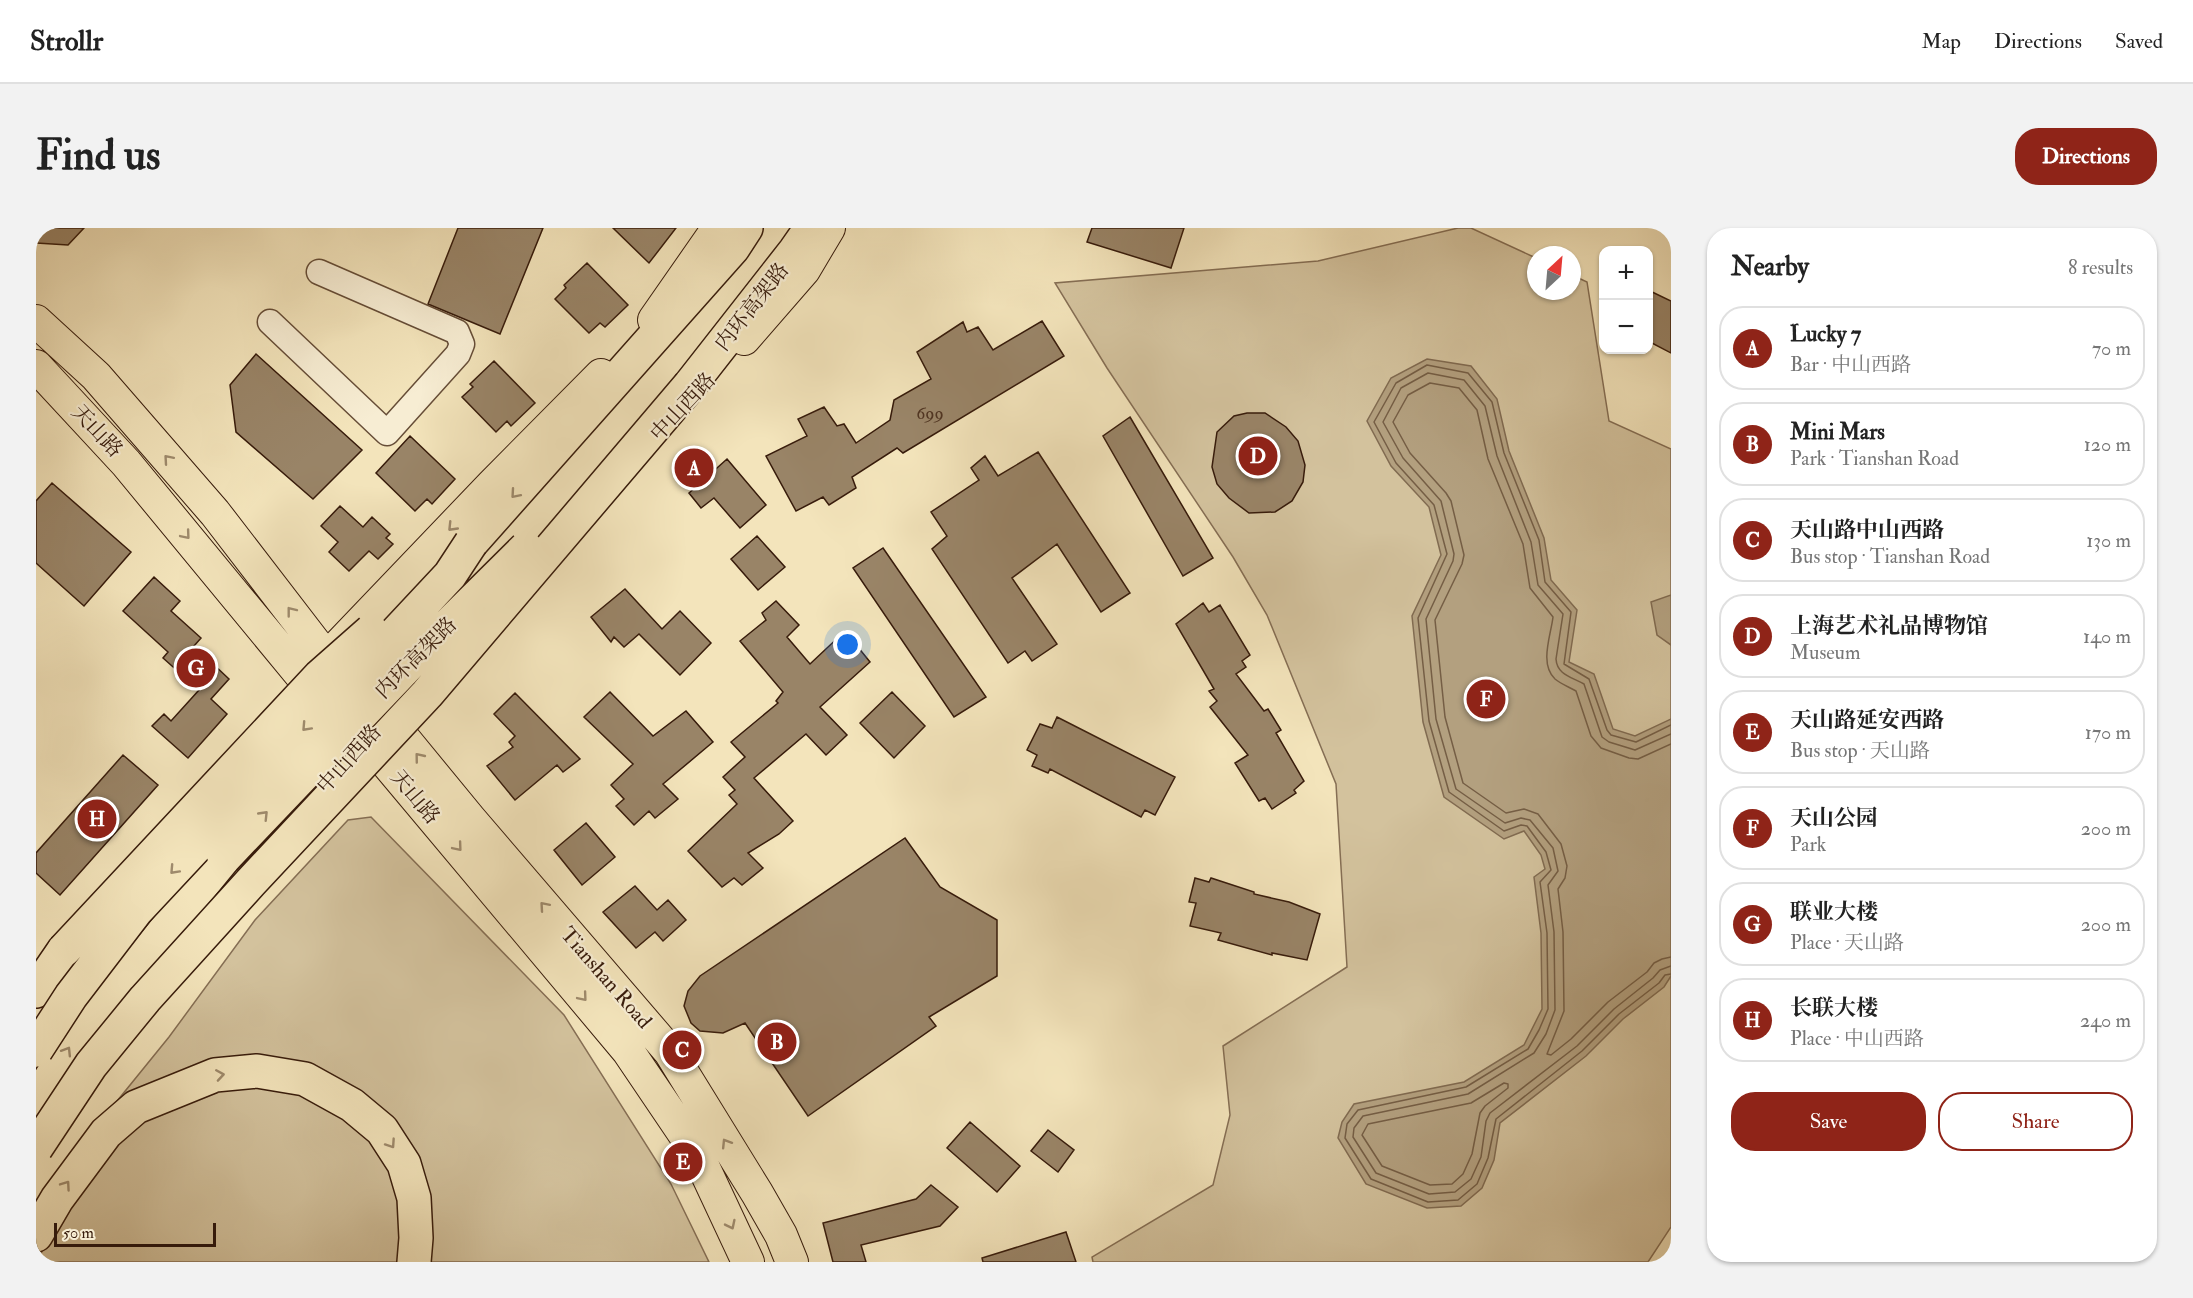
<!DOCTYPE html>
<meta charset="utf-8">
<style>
body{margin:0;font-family:"IM FELL Double Pica","Noto Serif SC",serif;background:#f2f2f2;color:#222}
.controls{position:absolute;right:18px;top:18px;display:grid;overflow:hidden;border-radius:12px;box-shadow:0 2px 4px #0004}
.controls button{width:54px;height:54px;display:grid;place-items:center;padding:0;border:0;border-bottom:2px solid #e0e0e0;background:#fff;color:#222;font:30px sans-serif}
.compass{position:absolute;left:1491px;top:18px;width:54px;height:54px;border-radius:50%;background:#fff;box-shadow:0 2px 4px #0004;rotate:26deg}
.scale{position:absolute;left:18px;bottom:15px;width:162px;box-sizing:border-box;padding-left:6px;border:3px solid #371b0b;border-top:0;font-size:16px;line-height:21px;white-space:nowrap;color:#371b0b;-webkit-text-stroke:4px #f7edd3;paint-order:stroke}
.you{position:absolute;left:812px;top:417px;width:21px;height:21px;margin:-15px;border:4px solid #fff;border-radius:50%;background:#1a73e8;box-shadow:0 0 0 9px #1a73e833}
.badge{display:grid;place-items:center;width:39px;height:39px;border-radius:50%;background:#8f2418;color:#fff;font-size:20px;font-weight:700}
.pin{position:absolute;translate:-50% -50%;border:3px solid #fff;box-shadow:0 2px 6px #0006}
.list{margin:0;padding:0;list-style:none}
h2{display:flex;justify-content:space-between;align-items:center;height:78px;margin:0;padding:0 24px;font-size:26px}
h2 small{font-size:20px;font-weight:400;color:#767676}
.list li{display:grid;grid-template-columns:39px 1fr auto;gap:18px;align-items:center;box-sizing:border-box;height:84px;margin:0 12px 12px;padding:0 12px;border:2px solid #e0e0e0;border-radius:24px}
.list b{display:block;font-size:22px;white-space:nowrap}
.list p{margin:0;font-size:20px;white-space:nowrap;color:#767676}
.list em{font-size:20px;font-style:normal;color:#767676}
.actions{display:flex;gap:12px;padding:18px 24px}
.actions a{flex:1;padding:14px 0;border:2px solid #8f2418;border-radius:24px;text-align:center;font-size:21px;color:#8f2418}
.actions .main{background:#8f2418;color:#fff}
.map{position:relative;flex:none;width:1635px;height:1034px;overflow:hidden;border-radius:24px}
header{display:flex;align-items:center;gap:36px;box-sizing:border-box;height:84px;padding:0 30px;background:#fff;border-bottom:2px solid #e0e0e0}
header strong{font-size:28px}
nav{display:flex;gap:33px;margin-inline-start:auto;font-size:21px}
.intro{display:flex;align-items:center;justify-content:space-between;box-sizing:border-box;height:144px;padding:0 36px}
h1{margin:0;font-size:42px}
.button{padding:15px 27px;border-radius:24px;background:#8f2418;color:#fff;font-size:21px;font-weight:700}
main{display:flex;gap:36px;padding:0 36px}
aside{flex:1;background:#fff;border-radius:24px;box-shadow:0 2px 4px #0004}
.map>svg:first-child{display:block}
.green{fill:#d3c29d;stroke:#856e54;stroke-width:1.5}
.water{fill:#b3a07f;stroke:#816b51;stroke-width:1.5}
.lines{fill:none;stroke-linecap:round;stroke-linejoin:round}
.shore{stroke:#755e45;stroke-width:1.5}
.building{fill:#998467;stroke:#371b0b;stroke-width:1.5}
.minor-casing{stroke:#664d37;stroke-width:27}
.major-casing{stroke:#371b0b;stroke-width:34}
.highway-casing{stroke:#371b0b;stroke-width:36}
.minor{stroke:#f7edd3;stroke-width:24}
.major{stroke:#f3e4bb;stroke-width:32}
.highway{stroke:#f3e4bb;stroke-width:33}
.highway-bridge-casing{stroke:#371b0b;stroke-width:36;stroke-linecap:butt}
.highway-bridge{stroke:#f3e4bb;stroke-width:33}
.oneway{stroke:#9e8a6c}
.labels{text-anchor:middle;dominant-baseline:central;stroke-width:4.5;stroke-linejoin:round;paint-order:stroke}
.number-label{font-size:18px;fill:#503522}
.street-label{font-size:21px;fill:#371b0b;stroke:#f7edd3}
</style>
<header>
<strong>Strollr</strong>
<nav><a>Map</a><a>Directions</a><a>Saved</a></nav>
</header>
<div class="intro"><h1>Find us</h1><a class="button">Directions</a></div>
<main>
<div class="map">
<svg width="1635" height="1034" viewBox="0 0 1635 1034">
<rect width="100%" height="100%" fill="#f3e4bb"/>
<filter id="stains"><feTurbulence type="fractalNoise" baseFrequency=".00333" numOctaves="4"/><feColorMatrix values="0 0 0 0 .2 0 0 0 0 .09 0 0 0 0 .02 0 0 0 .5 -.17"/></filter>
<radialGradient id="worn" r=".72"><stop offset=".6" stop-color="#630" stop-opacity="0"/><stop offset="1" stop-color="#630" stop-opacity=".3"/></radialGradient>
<path class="green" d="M1422 0H1435L1500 30V63H1536V47L1551 54 1573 193 1635 221V999L1612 1034H1057L1056 1029 1177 957 1194 887 1187 818 1311 739 1300 556 1231 387 1197 329 1071 140 1019 55 1282 33Z
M335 589 528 787 635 956 673 1034H1L73 883 133 809 219 692 312 592Z"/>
<path class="water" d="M1391 131 1435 138 1461 171 1473 223 1508 310 1515 352 1541 382 1533 434 1558 446 1577 501 1599 508 1635 491V748L1628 759 1587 791 1550 828 1464 895 1458 932 1446 960 1425 978 1391 980 1330 956 1302 910 1306 894 1318 876 1428 854 1488 817 1506 781 1505 705 1498 649 1509 641 1505 627 1488 603 1468 611 1408 569 1387 494 1376 388 1405 327 1393 279 1355 238 1331 193 1355 150Z
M1635 367V417L1621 407 1615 374Z"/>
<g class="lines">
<path class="shore" d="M1635 497 1600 514 1575 507 1571 502 1553 451 1528 436 1535 384 1509 354 1503 312 1468 225 1456 174 1432 145 1391 137 1360 155 1338 194 1360 235 1398 277 1411 326 1382 390 1393 493 1413 564 1468 603 1485 597 1491 598 1510 624 1515 642 1504 654 1511 705 1512 781 1503 802 1492 821 1430 859 1322 882 1311 896 1309 910 1335 951 1392 974 1422 972 1441 956 1452 930 1460 891 1546 823 1583 786 1623 755 1629 747 1635 746
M1635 506 1599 522 1573 514 1566 509 1548 456C1536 449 1521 447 1520 431L1527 386 1502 357 1495 314 1461 228 1449 178 1428 152 1392 145 1365 160 1347 194 1367 230 1405 273 1418 326 1417 333 1390 391 1400 491 1420 561 1469 595 1485 590 1494 592 1517 620 1522 643 1512 657 1518 704 1519 782 1510 806 1498 825 1432 866 1327 888 1318 900 1317 909 1340 945 1393 966 1419 964 1435 951 1445 929 1450 893 1454 885 1541 818 1578 781 1617 750 1624 742 1635 738
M1635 516 1602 531 1593 530 1565 520 1555 508 1540 463C1533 459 1525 456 1519 451 1503 436 1515 407 1517 389L1494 360 1487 316 1452 231 1441 182 1423 160 1394 155 1372 167 1357 194 1374 225 1410 265 1415 273 1428 327 1426 336 1399 392 1409 489 1427 555 1470 585 1488 581 1502 586 1525 616 1531 638 1529 650 1522 661 1527 704 1528 783 1511 826 1515 827 1535 811 1572 774 1611 744 1618 735 1626 731 1635 729
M1468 855 1472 856V860L1449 878 1444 885 1436 926 1427 946 1416 956 1394 957 1346 938 1326 907 1332 896 1435 875Z"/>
</g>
<path class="building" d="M0 0H48L32 17 0 15Z
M422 0H507L464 106 392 76Z
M577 0H640L613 35Z
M1056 0H1148L1135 40 1051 14Z
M551 35 592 77 569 99 564 95 553 105 519 71 530 60 528 57Z
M1612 62 1635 73V125L1612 113Z
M1006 93 1028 128 867 225 861 220 816 249 820 260 793 277 787 269 760 283 730 228 771 208 762 191 788 179 801 198 808 196 820 215 854 192 858 172 895 151 881 124 927 94 931 104 942 99 957 122Z
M220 126 326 222 277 271 200 204 194 157Z
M458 133 499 175 475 198 471 193 460 204 426 169 437 159 434 156Z
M1211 185H1229L1250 199 1262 213 1269 237 1267 254 1256 273 1239 284 1213 285 1193 270 1181 256 1176 239 1181 204 1198 188Z
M1094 189 1177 330 1147 348 1067 208Z
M374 208 419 251 396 276 391 271 379 283 340 245Z
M1002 224 1094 365 1065 384 1021 316 976 350 1021 416 996 433 989 423 972 435 896 321 911 308 895 284 943 252 935 240 949 228 962 248Z
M691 231 730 277 704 300 678 270 665 280 653 265Z
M16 255 95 324 48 378 0 335V273Z
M304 278 327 299 336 289 354 306 350 310 357 316 342 331 333 323 313 343 293 324 302 314 285 298Z
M721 308 749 339 722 362 695 331Z
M847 320 950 469 918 489 817 340Z
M118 349 144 373 135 383 165 410 158 418 193 451 175 471 191 486 152 530 116 498 128 486 135 493 163 462 127 430 132 424 87 383Z
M589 361 626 401 644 383 675 415 644 447 603 406 588 419 578 409 575 414 555 389Z
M740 373 763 397 751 409 774 436 809 403 834 434 784 479 811 507 790 527 770 506 718 550 757 593 743 606 712 625 727 640 706 657 698 650 686 659 652 623 701 576 693 567 699 562 687 549 709 529 695 514 742 475 740 473 747 464 704 413 730 392 726 385Z
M1167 375 1173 384 1184 377 1214 427 1206 433 1210 439 1200 446 1228 483 1232 481 1245 502 1240 505 1268 553 1258 562 1260 565 1236 581 1229 570 1223 573 1199 535 1212 527 1174 479 1181 473 1173 463 1178 461 1140 396Z
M574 464 617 508 650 483 677 514 627 556 642 571 619 590 613 583 598 597 580 578 588 571 575 557 597 536 548 489Z
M856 464 889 498 858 530 824 495Z
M479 465 544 531 527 544 521 537 479 572 451 538 477 519 473 514 479 508 458 486Z
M1021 489 1139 549 1119 587 1109 582 1105 589 1014 541 1012 545 996 538 1001 527 991 522 1004 496 1016 500Z
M87 527 122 557 24 667 0 645V625Z
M550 595 579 629 546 657 518 622Z
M869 610 904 659 961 692V748L893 789 900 798 772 888 709 795 687 805 664 803 655 795 648 778 652 763 664 748Z
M1159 650 1173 654 1175 650 1218 664V666L1253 674 1284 686 1271 732 1236 725V727L1182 712 1185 705 1154 698 1160 675 1153 674Z
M599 658 621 682 632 672 650 692 627 713 619 704 600 720 567 684Z
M934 894 984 938 961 964 911 920Z
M1012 902 1038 922 1022 944 995 923Z
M895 957 922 979 904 998 825 1017 830 1034H797L787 995 880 971Z
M1030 1004 1040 1034H947L946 1030Z"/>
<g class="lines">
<g class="minor-casing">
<path id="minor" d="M234 94 351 205 422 126 426 116 421 104 283 44"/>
</g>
<g class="major-casing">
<path id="major" d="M618 92 682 0
M0 93 60 148 179 285 279 415 365 507 434 591 634 824 721 965 745 1007 756 1034
M708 111 768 42 793 0
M0 138 90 235 269 452 348 532 592 823 661 925 712 1034
M303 417 456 257 565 147"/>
</g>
<g class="highway-casing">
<path id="highway" d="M654 157 759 23 775 0
M435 315 697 20 710 0
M0 763 28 722
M0 873 37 815 188 630
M0 1007 21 971 70 905 100 879 179 847 221 843 269 851 316 877 346 902 368 936 378 970 380 1010 378 1034"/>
</g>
<use href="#minor" class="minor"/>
<use href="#major" class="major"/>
<use href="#highway" class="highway"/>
<g class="highway-bridge-casing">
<path id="highway-bridge" d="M188 630 374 435 490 320
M28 722 284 448 335 403
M0 822 35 768 100 683 414 347 435 315
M0 920 55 837 109 771 215 654 391 466 654 157"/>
</g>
<use href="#highway-bridge" class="highway-bridge"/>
</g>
<defs><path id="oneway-chevron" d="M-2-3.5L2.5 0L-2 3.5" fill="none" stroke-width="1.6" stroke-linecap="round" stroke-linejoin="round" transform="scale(1.5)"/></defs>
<g class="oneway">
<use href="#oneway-chevron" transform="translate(132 231) rotate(-131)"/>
<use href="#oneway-chevron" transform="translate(479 266) rotate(131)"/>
<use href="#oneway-chevron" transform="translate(416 299) rotate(134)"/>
<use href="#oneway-chevron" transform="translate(150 307) rotate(50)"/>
<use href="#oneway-chevron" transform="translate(255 383) rotate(-128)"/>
<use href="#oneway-chevron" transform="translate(270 499) rotate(133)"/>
<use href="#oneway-chevron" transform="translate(383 529) rotate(-129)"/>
<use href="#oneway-chevron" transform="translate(228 587) rotate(-46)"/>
<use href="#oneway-chevron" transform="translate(422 619) rotate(50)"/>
<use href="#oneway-chevron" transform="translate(138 642) rotate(133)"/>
<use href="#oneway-chevron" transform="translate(508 678) rotate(-131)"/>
<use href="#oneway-chevron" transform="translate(547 769) rotate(50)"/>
<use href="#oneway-chevron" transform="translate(31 823) rotate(-58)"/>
<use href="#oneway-chevron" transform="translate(184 847) rotate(-9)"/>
<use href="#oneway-chevron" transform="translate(690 915) rotate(-122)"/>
<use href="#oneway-chevron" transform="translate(355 916) rotate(56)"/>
<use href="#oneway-chevron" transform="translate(30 957) rotate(-55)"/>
<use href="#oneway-chevron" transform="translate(695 997) rotate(64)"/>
</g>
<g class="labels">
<g class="number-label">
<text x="894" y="185">699</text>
</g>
<g class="street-label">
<text transform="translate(716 79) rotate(-52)">内环高架路</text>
<text transform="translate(647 179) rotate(-47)">中山西路</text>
<text transform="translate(61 203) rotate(47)">天山路</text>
<text transform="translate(380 430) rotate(-45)">内环高架路</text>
<text transform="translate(313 531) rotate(-48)">中山西路</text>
<text transform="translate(379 569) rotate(50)">天山路</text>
<text transform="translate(570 750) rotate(49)">Tianshan Road</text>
</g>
</g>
<rect width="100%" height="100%" filter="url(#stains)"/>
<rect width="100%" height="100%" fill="url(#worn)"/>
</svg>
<div class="controls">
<button>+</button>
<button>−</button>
</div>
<svg class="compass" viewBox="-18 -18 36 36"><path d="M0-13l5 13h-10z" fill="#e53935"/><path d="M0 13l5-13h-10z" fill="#767676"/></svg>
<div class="scale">50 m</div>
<div class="you"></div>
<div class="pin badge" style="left:658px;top:240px">A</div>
<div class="pin badge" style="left:741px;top:814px">B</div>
<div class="pin badge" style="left:646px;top:822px">C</div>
<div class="pin badge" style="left:1222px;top:228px">D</div>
<div class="pin badge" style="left:647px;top:934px">E</div>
<div class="pin badge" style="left:1450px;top:471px">F</div>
<div class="pin badge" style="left:160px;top:440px">G</div>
<div class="pin badge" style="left:61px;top:591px">H</div>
</div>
<aside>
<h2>Nearby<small>8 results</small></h2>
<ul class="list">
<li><span class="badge">A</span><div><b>Lucky 7</b><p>Bar · 中山西路</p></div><em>70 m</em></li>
<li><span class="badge">B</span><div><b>Mini Mars</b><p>Park · Tianshan Road</p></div><em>120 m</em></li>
<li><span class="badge">C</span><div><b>天山路中山西路</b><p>Bus stop · Tianshan Road</p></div><em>130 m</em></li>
<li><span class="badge">D</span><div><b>上海艺术礼品博物馆</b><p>Museum</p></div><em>140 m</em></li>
<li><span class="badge">E</span><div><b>天山路延安西路</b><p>Bus stop · 天山路</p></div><em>170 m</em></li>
<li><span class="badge">F</span><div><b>天山公园</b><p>Park</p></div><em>200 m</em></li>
<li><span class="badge">G</span><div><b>联业大楼</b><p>Place · 天山路</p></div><em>200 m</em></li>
<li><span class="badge">H</span><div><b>长联大楼</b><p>Place · 中山西路</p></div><em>240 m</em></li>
</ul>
<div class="actions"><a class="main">Save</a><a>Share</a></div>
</aside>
</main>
